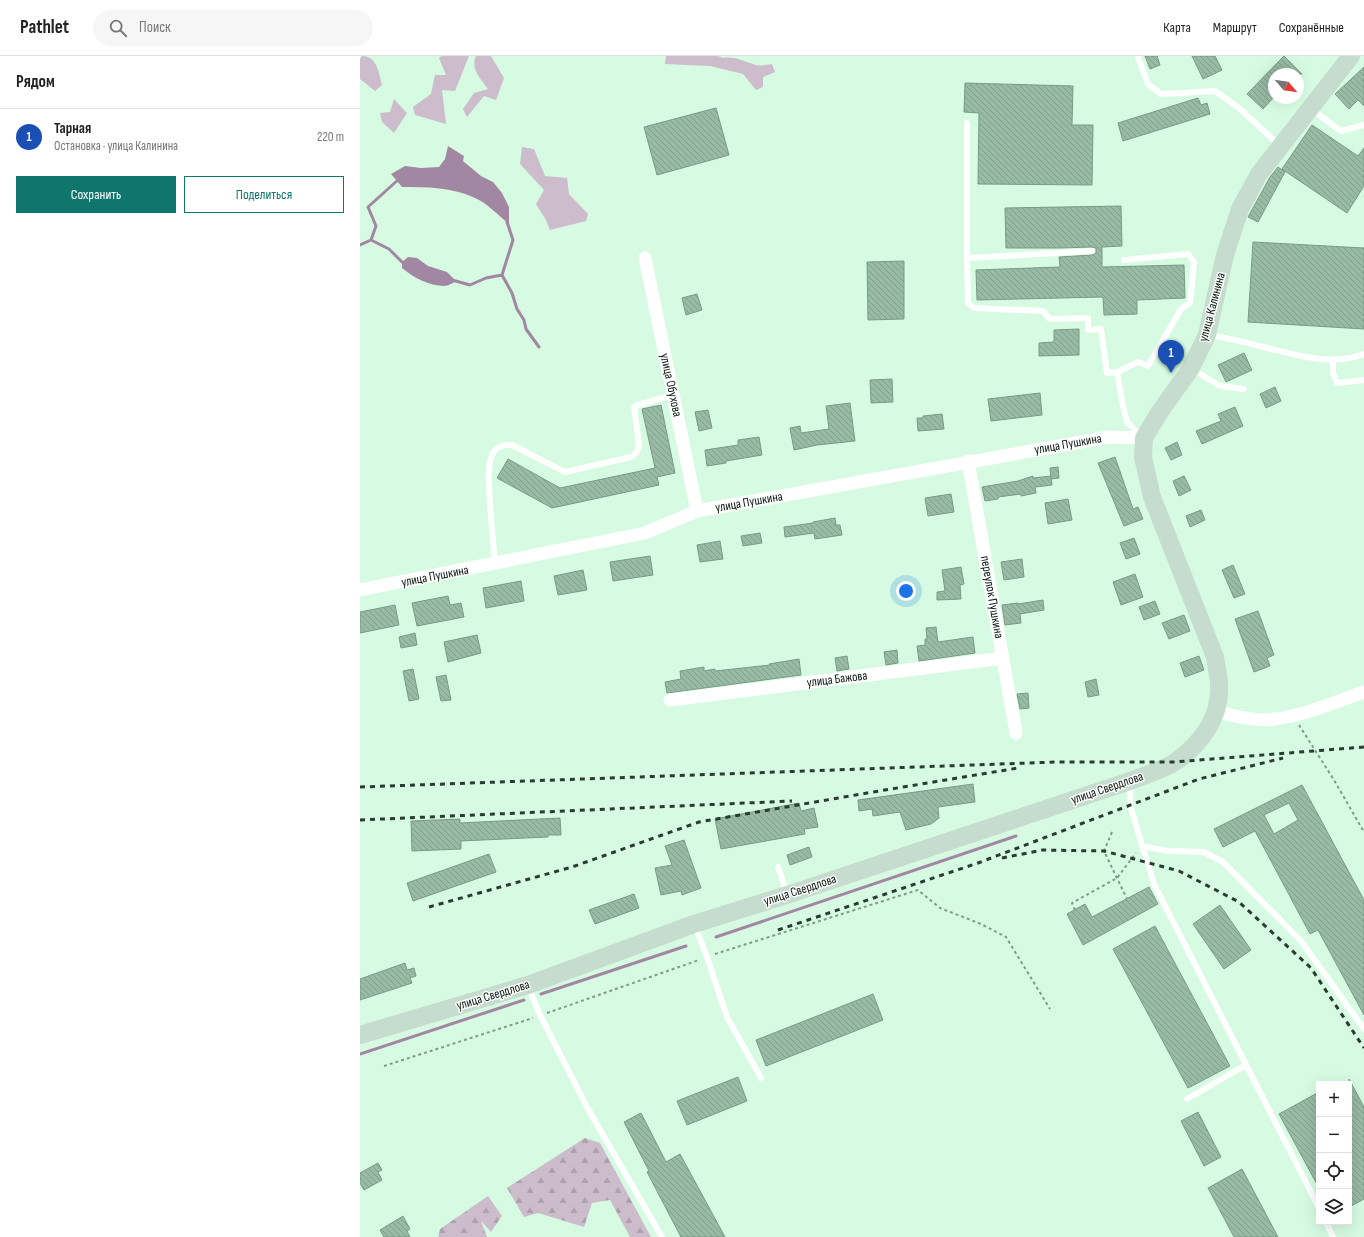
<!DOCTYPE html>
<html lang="ru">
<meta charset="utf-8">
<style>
body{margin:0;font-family:"Sofia Sans Condensed",sans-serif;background:#f6f6f6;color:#222}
.controls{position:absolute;right:12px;bottom:12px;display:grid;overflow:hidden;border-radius:0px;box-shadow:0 4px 16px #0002}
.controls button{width:36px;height:36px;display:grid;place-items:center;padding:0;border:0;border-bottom:1px solid #e0e0e0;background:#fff;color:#222;font:20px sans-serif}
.compass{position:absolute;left:908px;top:12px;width:36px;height:36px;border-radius:50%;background:#fff;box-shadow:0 4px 16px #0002;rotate:119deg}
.you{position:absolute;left:546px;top:535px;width:14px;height:14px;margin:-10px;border:3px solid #fff;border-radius:50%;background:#1a73e8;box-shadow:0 0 0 6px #1a73e833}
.badge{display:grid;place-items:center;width:26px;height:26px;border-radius:50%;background:#0f766e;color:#fff;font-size:13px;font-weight:700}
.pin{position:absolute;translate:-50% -33px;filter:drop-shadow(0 1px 2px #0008)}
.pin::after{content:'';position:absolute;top:21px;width:14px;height:12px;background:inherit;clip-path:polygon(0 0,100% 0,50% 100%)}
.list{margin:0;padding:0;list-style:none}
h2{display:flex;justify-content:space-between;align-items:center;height:52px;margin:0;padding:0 16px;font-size:17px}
h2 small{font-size:13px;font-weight:400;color:#767676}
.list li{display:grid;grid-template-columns:26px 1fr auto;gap:12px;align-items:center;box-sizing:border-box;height:56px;padding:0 16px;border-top:1px solid #e0e0e0}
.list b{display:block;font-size:15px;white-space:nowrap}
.list p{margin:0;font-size:13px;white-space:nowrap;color:#767676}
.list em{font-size:13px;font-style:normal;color:#767676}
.actions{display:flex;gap:8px;padding:12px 16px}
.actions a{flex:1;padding:9px 0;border:1px solid #0f766e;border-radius:0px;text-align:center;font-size:14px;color:#0f766e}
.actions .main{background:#0f766e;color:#fff}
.icon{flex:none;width:22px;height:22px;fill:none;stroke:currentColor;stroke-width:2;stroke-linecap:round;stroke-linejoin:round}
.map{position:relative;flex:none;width:1004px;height:1181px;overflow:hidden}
header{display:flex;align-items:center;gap:24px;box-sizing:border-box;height:56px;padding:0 20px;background:#fff;border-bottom:1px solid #e0e0e0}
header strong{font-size:19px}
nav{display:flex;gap:22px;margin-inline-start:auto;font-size:14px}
.search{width:280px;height:36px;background:#f6f6f6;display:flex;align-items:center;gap:10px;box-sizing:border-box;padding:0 14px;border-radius:22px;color:#767676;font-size:15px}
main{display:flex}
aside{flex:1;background:#fff}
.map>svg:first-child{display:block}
.grass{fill:#ccbccc}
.forest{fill:url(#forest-firs)}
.water{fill:#a187a1}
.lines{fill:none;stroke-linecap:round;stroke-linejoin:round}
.stream{stroke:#a187a1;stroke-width:3}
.building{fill:url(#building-back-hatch);stroke:#799b85;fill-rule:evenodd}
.path{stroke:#809b89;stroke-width:2;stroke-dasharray:3 3;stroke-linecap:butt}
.service{stroke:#fff;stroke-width:6}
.minor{stroke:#fff;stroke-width:13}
.secondary{stroke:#c5dcce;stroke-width:18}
.rail{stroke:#2a3c30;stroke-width:3;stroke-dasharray:5 5;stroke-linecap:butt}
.labels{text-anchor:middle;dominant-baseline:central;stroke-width:3;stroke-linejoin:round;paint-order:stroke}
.street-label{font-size:13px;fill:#0a180f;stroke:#fdfdfd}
</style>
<header>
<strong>Pathlet</strong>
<div class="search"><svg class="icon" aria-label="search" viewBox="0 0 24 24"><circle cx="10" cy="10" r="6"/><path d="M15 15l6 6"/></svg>Поиск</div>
<nav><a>Карта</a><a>Маршрут</a><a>Сохранённые</a></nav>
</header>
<main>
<aside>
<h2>Рядом<small></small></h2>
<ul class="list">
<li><span class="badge" style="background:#1a4fb4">1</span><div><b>Тарная</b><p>Остановка · улица Калинина</p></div><em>220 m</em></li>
</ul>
<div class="actions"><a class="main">Сохранить</a><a>Поделиться</a></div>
</aside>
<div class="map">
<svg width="1004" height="1181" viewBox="0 0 1004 1181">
<defs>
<pattern id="forest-firs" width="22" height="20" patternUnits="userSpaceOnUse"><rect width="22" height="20" fill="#ccbccc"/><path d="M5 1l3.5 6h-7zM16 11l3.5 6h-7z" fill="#aea1ae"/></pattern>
<pattern id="building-back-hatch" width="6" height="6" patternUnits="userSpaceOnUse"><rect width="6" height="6" fill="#99bba5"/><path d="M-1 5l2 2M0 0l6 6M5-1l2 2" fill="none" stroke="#82a08d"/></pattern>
</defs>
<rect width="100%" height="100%" fill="#d6fbe2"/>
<path class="grass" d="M2 0C17 0 19 17 22 29L15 35 0 23V3Z
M82 0H109L95 35 82 34 86 68 55 59 53 51 71 38 75 19H86L79 2Z
M116 0H131L144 22 136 44 124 40 107 61 103 53 114 37 128 33C121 23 110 13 116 0Z
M306 0H358L363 2C375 0 385 6 396 9 400 10 407 9 412 8L415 16 403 21V31L396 34 383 18 350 10 305 8Z
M34 43 47 57 34 77 22 66 20 57 30 56Z
M162 91 174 93 185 120 207 122 209 138 228 158 226 165 190 174 186 164 176 148 184 134 160 108Z"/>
<path class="forest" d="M225 1082 240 1087 291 1181H270L250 1144 232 1147 224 1171 178 1157 164 1161 147 1132Z
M128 1140 142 1160 131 1176 121 1165 127 1181H78L80 1173Z"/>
<path class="water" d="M88 90 104 100 103 105 121 120 133 126 142 137 149 151V168C139 160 127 147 115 142 92 131 67 131 42 131L31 118 45 110 61 112 79 111 85 103Z
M48 201 57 202 68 210 87 216 96 225C93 227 88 230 84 230 70 230 52 221 42 212V206Z"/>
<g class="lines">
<path class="stream" d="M147 166 153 184 142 219 152 237 157 253 164 264 166 273 179 291
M11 184 16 170 8 151 39 123
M0 189 11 184 29 193 42 206 45 208
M92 224 110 229 126 222 142 219
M356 881 656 780
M181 938 326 890
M0 998 164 944"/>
</g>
<path class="building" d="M785 0H797L800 9 790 13Z
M832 0H855L862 14 843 23Z
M924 0 942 18H914V41L903 53 887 38Z
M1004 11V50L998 44 989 53 975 38Z
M605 27 713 30 712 69H733L732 129 618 128 619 57 604 56Z
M838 42 841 49 847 47 850 58 763 85 758 67Z
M356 52 369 99 297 119 284 71Z
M952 69 998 100 1004 92V130L987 157 922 113Z
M918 111 925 116 898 166 888 161 910 121Z
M761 150 762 190 742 191V211L824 209 825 242 777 244V258L744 259 743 241 617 244 616 214 700 211 699 201 732 199 736 197V192L732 191 699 192H646L645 152Z
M893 186 1004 192V273L888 266Z
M544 205V263L508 264 507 206Z
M337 238 342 254 326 259 322 242Z
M719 273V299L679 300V287L694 286V274Z
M884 297 892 314 866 326 858 309Z
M532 323 533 346 511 347 510 324Z
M915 331 921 345 906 352 900 338Z
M680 337 682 359 631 365 628 343Z
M490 347 495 385 457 389 434 394 430 372 440 370 441 377 469 373 466 350Z
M301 349 315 417 297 421 299 429 192 452 137 422 148 403 200 432 295 412 282 353Z
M875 351 883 370 842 388 836 375 861 365 858 358Z
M348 354 352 372 339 375 335 356Z
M582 358 584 373 558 375 557 362H563V360Z
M399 381 402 399 366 405V407L347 410 345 394 378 389V384Z
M817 386 822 399 811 404 805 392Z
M755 401 773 453 778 451 783 463 764 470 738 407Z
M698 411 699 422 691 423 690 412Z
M673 420V422L691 420 692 429 675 431 676 437 661 440V438L638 441V443L625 445 622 431 658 425Z
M824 420 831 434 819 440 813 425Z
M591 438 594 456 568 460 565 442Z
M708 443 712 464 688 468 685 447Z
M841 454 845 464 830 471 826 460Z
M475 462 476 469H480L482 479 455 483 454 477 425 481 424 471 453 467V466Z
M400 477 402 487 383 490 381 480Z
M774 482 780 498 766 503 760 487Z
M360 485 363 503 340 506 337 489Z
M290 500 293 519 253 525 250 506Z
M662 503 664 521 644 524 641 506Z
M873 509 885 538 874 542 862 514Z
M601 511 604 528 600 529 601 543 577 544V536L585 535 582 514Z
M223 514 227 534 198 539 194 520Z
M775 518 783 541 761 549 753 526Z
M161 525 164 545 126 552 123 532Z
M88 540 90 549 101 547 104 561 57 570 52 547Z
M683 544 684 554 660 558 661 567 645 569 642 549 658 547V548Z
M795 545 800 558 784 564 779 551Z
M35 549 39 569 0 577V556Z
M898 555 914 599 907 602 910 610 894 616 875 563Z
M824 559 830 575 809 583 802 567Z
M576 571 578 586 613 581 615 597 559 605 557 590 565 589V583H567L566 572Z
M55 577 57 589 41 592 39 581Z
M117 579 121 597 88 606 84 586Z
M537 594 538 607 526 609 524 596Z
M487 600 489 613 477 615 475 602Z
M839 600 844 614 825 621 820 607Z
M439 603 441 619 307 637 305 626 321 623 320 615 344 611V615L355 613V615L410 609 409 608Z
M53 613 59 643 49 645 43 615Z
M86 619 91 644 81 645 76 621Z
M736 623 739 639 728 641 725 626Z
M668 637 669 652 660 653 657 638Z
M613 728 615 746 578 751 579 762 571 768 546 774 540 756 513 760 512 753 499 755 498 744Z
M942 729 1004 844V959L958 874 950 878 895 775 863 791 854 773ZM929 747 938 764 914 778 904 759Z
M439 747 441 755 454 752 458 771 444 773 445 778 361 793 355 763Z
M200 762 201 779H188V781L101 785V793L52 795 51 765 100 763V767Z
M324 784 341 832 322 839 321 835 301 839 295 812 312 809 305 790Z
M449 791 452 801 430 809 427 799Z
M129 798 136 816 53 845 47 827Z
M789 831 798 848 723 889 707 858 725 848 732 861Z
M274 838 279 852 235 868 229 854Z
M860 849 891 894 864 913 833 868Z
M795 870 870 1010 828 1032 753 893Z
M45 907 47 914 54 912 56 920 50 922 52 927 0 944V923Z
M513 938 523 964 406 1010 396 984Z
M378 1021 387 1045 327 1069 317 1045Z
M989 1023 1004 1051V1143L989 1151Z
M959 1036V1132L919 1058Z
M838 1056 861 1101 844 1110 821 1065Z
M281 1057 306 1106 320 1098 365 1181H321L287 1116 289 1115 264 1066Z
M18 1107 22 1114 18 1116 22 1124 4 1134 0 1127V1117Z
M882 1113 918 1181H874L848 1132Z
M43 1160 50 1173 47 1175 50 1181H24L20 1174Z"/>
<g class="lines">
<path class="path" d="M939 669 974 724 1004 776
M752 776 744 795 767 843
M715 854 712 847 757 822 776 797
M355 898 558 834 580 852 621 868 646 881 690 953
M187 957 339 904
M24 1010 173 962"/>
<path class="service" d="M778 1 788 28 801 38 855 35 879 52 919 89
M951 53 981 75 1004 69
M732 195 607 202 608 247 614 252 683 255 690 263 728 262V274L741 273 747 317 757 316 763 350 767 366 781 380
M607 202V67
M848 279C866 282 882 285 899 290 934 298 969 311 1004 298
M973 305V317L977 327 1004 324
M832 313 860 330 884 333
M757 316 778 306 788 310 821 253 830 247 834 206 828 198 764 204
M135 508C133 482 130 456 129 430 129 421 128 411 131 402 134 392 142 388 152 389L205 416 271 401C276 398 278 395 279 389L274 351 278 349 313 339
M770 727V749L794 828 959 1152
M782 790 808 795 844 796 863 806 941 885 1004 973
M418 811 427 837
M335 870 347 901 367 961 401 1022
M168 930 180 959 228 1053 302 1181
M827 1043 886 1009
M966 1166 973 1181"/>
<path class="minor" d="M285 202 337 455
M608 405 656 677
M0 534 285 477 337 455 749 381 784 382
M310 644 643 602
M857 656C876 660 895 666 915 663 946 659 975 646 1004 636"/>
<path class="secondary" d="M0 979 168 929 334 868 427 839 770 725C783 720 805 713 815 706 841 688 861 661 859 629 859 620 856 610 855 601L792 441 783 401 784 382 799 357 831 312 847 279 865 199 880 153 899 118 991 0"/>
<path class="rail" d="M0 731 696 706H814L1004 691
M0 764 432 745
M642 802 683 794 744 795 819 815 879 846 951 912 1004 992
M69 851 212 811 339 766 513 736 658 712
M418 874 618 807 839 723 923 702"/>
</g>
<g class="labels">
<g class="street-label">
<text transform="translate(852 251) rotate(-75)">улица Калинина</text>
<text transform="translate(311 329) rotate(78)">улица Обухова</text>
<text transform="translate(708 388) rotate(-10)">улица Пушкина</text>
<text transform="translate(389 446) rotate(-10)">улица Пушкина</text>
<text transform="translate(75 520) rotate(-11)">улица Пушкина</text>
<text transform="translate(632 541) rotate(80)">переулок Пушкина</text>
<text transform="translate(477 623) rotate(-7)">улица Бажова</text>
<text transform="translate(747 732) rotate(-19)">улица Свердлова</text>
<text transform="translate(440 834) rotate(-18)">улица Свердлова</text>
<text transform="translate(133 939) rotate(-17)">улица Свердлова</text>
</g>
</g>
</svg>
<div class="controls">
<button>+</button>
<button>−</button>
<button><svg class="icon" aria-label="locate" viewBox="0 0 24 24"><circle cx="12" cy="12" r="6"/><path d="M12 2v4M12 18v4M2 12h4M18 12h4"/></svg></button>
<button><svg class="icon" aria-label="layers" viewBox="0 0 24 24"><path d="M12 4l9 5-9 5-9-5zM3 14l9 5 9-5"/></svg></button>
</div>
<svg class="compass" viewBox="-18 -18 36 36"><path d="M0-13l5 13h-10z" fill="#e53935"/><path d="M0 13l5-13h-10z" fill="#767676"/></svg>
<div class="you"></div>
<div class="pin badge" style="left:811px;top:317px;background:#1a4fb4">1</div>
</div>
</main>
